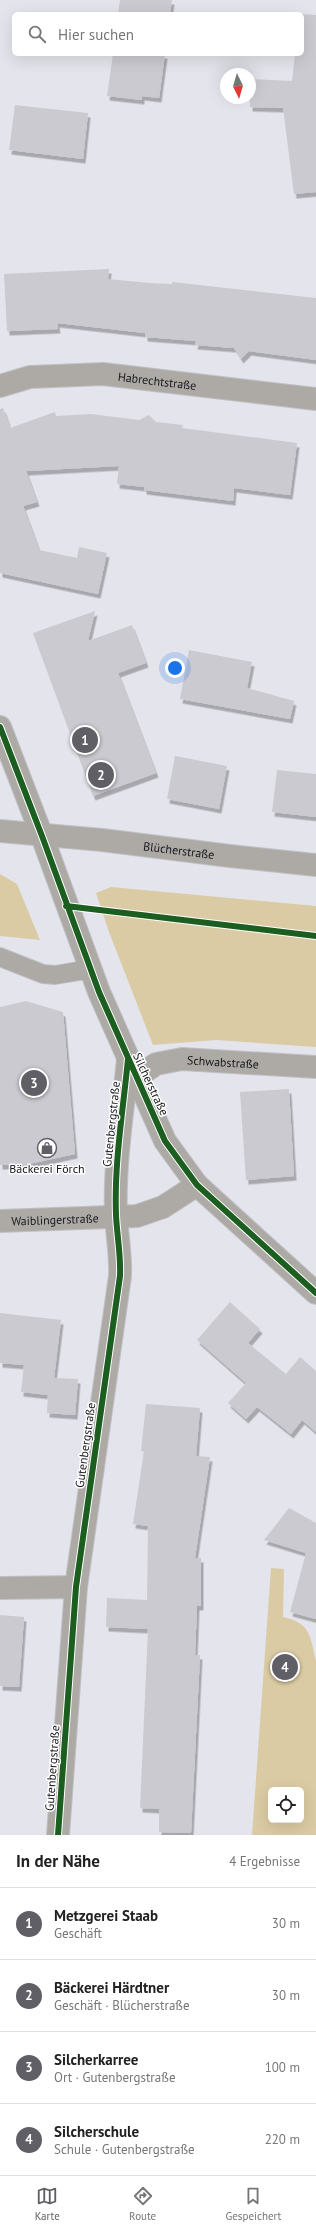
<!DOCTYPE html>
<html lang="de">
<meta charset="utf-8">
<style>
body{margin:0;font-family:"PT Sans",sans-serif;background:#f6f6f6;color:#222}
.controls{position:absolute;right:12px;bottom:12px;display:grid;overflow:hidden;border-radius:6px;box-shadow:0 4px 16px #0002}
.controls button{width:36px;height:36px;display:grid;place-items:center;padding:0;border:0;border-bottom:1px solid #e0e0e0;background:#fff;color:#222;font:20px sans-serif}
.compass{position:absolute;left:220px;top:68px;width:36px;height:36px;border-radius:50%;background:#fff;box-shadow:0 4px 16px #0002;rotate:175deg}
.you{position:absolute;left:175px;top:668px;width:14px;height:14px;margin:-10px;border:3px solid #fff;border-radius:50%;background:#1a73e8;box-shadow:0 0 0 6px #1a73e833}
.badge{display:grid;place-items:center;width:26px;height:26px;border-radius:50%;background:#5f5f65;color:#fff;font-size:13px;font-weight:700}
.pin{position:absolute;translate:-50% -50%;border:2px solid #fff;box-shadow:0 1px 4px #0006}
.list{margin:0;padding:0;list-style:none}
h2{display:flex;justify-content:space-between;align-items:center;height:52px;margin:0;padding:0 16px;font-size:17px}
h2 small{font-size:13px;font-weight:400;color:#767676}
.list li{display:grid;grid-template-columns:26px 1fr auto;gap:12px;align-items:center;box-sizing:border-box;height:72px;padding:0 16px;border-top:1px solid #e0e0e0}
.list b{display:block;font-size:15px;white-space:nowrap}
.list p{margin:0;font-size:13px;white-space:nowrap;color:#767676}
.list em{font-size:13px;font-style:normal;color:#767676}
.icon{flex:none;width:22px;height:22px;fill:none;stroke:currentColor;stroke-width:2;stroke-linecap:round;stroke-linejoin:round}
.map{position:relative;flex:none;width:316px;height:1835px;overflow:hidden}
.search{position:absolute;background:#fff;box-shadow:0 4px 16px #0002;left:12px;right:12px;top:12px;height:44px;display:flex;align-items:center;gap:10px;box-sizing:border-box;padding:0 14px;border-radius:6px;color:#767676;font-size:15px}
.sheet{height:340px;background:#fff}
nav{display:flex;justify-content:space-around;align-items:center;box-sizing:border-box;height:56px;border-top:1px solid #e0e0e0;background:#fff;font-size:11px;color:#767676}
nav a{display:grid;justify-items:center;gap:2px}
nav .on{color:#5f5f65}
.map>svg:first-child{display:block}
.green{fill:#dbcba4;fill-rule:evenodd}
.building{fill:#cacad0;filter:url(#shadow)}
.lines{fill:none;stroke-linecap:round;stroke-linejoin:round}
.service-casing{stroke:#c0c0c6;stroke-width:20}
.minor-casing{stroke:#c0c0c6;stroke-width:24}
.tertiary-casing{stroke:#c0c0c6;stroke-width:24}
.service{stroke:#adaaa6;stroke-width:18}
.minor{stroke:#adaaa6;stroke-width:22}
.tertiary{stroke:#adaaa6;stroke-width:22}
.cycleway-casing{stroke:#fff;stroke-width:8}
.cycleway{stroke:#1b5e20;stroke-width:6}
.labels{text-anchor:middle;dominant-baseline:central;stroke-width:3;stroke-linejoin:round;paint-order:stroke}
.street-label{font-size:12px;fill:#17171c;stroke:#fff}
.poi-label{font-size:12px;fill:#17171c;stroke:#fff}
</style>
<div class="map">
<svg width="316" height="1835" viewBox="0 0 316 1835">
<defs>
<filter id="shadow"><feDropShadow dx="2.5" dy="4.5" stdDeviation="0" flood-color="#0004"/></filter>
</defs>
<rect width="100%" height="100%" fill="#e4e4ec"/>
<path class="green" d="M0 874 17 884 40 940 0 936Z
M111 887 316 906V1047L216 1040 153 1045 109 932 96 893Z
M271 1568 284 1569 283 1617C311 1623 310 1636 316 1661V1835H252ZM271 1790H301V1820H271Z"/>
<path class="building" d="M120 0H172L170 14H118Z
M302 14 316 15V192L294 194 283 108 250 107V79L292 81 295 54H302Z
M113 54H165L159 98 142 96V100L107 96Z
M15 105 88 113 83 159 9 150Z
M109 269 108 279 149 283 172 284V282L316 298V360L249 351 241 359 234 348 195 345 196 341 145 337V333L57 323 58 329 7 331 4 274Z
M3 408 10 428 55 412 56 416 91 414 139 420 149 415 156 422 183 425 182 428 297 443 290 495 234 488 233 501 144 490V487L117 484 119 466 26 471 37 502 23 506 39 550 77 558 79 547 107 553 98 594 0 573V409Z
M95 611 88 641 132 625 146 663 118 673 156 773 93 796 33 633Z
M189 650 252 662 247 688 294 701 290 719 180 699Z
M175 756 227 766 219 809 167 799Z
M277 770 316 774V817L272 812Z
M26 1001 63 1012 75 1154 24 1165H0V1007Z
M289 1089 294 1176 246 1180 240 1092Z
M230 1302 260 1329 248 1343 286 1374 300 1357 316 1371V1432L302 1420 291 1434 257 1407 246 1419 228 1403 246 1383 197 1340Z
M0 1313 61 1320 54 1378 78 1379 75 1415 47 1413 48 1395 21 1392 24 1365 0 1363Z
M146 1404 200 1408 196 1456 210 1457 195 1558H201V1606H197L195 1655H200L191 1833 159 1832V1809L140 1808 148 1629 106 1627 107 1598 147 1600 148 1526 133 1524 144 1451H141Z
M289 1508 316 1523V1619L290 1612 306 1553 264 1540Z
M0 1615 24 1617 19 1687 0 1686Z"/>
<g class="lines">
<g class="service-casing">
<path id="service" d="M0 957 43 974 55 975 91 969"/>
</g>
<g class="minor-casing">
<g id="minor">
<path id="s1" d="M0 386 30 377 103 374 316 399"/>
<path d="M0 727 42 836"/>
<path id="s2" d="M136 1078 156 1064 182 1059 316 1067"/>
<path id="s3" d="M0 1221 137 1216 163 1207 197 1185"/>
<path d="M0 1588 76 1587"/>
<path d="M58 1835 76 1587 120 1276C121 1255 117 1236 116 1215 114 1163 123 1111 128 1059"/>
</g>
</g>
<g class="tertiary-casing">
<g id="tertiary">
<path id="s4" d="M0 831 102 840 230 856 316 865"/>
<path d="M42 836 99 992 165 1141 197 1185 316 1293"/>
</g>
</g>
<use href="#service" class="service"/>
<use href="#minor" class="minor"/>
<use href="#tertiary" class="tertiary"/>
<g class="cycleway-casing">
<path id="cycleway" d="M0 727 42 836 99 992 165 1141 197 1185 316 1293
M66 906 316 936
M58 1835 76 1587 120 1276C121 1255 117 1236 116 1215 114 1163 123 1111 128 1059"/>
</g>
<use href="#cycleway" class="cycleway"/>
</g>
<defs>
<g id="shop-ring" transform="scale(1)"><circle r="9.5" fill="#fff" stroke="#5f5f65" stroke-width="1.5"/><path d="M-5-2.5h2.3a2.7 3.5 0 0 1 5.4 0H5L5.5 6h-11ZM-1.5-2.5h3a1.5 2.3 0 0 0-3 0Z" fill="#5f5f65"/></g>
</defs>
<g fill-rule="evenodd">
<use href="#shop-ring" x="47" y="1148"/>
</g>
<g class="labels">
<g class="street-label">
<text stroke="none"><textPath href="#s1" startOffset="159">Habrechtstraße</textPath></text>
<text stroke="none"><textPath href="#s4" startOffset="180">Blücherstraße</textPath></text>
<text stroke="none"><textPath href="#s2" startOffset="92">Schwabstraße</textPath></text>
<text transform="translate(151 1084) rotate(65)">Silcherstraße</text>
<text transform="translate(111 1124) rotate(-84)">Gutenbergstraße</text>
<text stroke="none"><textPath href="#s3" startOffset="55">Waiblingerstraße</textPath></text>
<text transform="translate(85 1445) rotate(-82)">Gutenbergstraße</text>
<text transform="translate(52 1768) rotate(-86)">Gutenbergstraße</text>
</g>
<g class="poi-label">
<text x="47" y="1168">Bäckerei Förch</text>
</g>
</g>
</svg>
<div class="controls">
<button><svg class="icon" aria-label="locate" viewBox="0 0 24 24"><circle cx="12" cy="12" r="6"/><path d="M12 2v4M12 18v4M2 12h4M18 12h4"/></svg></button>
</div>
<svg class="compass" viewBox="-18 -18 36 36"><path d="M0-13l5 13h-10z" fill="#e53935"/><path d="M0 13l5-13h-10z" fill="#767676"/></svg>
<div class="you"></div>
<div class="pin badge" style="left:85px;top:740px">1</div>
<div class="pin badge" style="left:101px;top:775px">2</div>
<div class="pin badge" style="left:34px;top:1083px">3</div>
<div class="pin badge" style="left:285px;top:1667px">4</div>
<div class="search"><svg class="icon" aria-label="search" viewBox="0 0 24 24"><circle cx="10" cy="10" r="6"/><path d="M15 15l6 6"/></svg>Hier suchen</div>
</div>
<section class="sheet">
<h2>In der Nähe<small>4 Ergebnisse</small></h2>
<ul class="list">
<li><span class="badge">1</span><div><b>Metzgerei Staab</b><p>Geschäft</p></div><em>30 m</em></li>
<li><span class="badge">2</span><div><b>Bäckerei Härdtner</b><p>Geschäft · Blücherstraße</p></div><em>30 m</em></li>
<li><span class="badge">3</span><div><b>Silcherkarree</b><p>Ort · Gutenbergstraße</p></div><em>100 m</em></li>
<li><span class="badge">4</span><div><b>Silcherschule</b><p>Schule · Gutenbergstraße</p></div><em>220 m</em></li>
</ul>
</section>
<nav>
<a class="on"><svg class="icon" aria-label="map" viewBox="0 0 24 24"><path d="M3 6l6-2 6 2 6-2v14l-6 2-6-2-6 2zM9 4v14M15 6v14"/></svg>Karte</a>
<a><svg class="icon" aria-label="directions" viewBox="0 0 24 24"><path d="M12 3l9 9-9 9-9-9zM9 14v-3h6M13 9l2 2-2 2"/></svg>Route</a>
<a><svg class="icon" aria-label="saved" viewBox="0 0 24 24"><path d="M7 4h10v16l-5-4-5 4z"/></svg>Gespeichert</a>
</nav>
